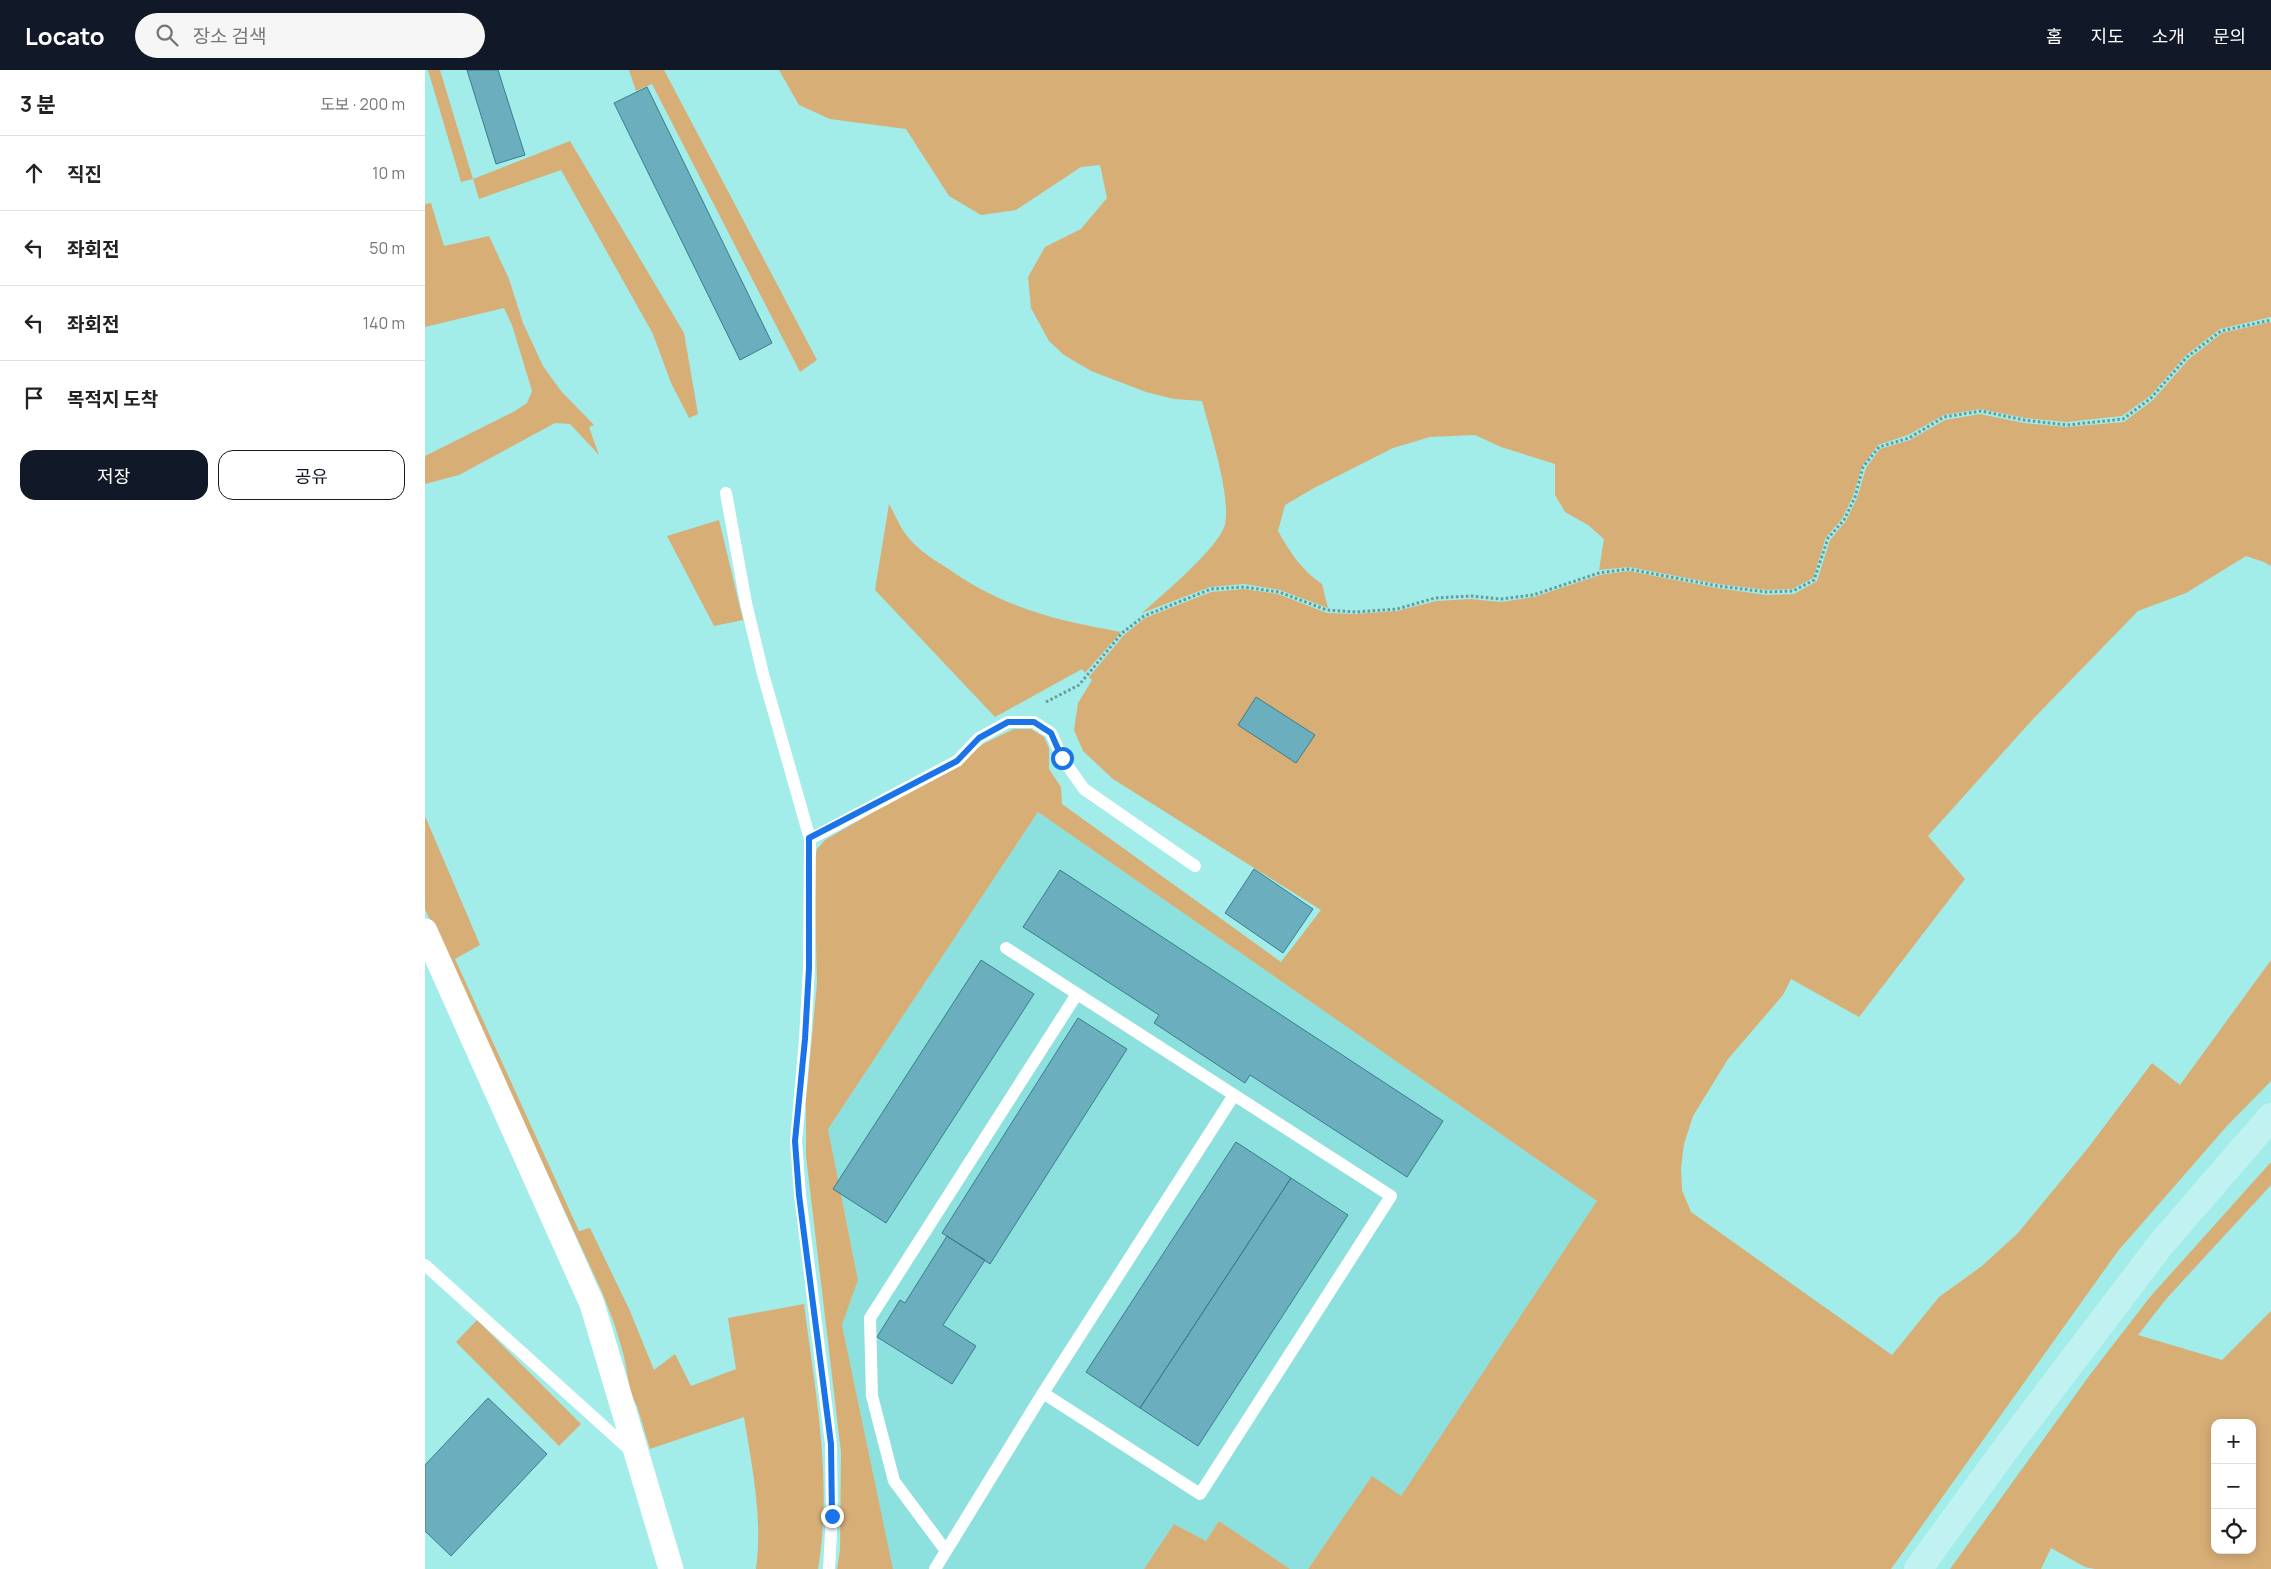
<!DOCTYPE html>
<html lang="ko">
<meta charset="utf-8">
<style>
body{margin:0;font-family:Manrope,"Noto Sans KR",sans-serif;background:#f6f6f6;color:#222}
.controls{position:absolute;right:15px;bottom:15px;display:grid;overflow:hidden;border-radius:10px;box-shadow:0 2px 12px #0003}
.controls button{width:45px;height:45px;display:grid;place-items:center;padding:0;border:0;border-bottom:1px solid #e0e0e0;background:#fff;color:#222;font:25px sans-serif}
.stop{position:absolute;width:15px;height:15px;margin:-11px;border:4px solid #1a73e8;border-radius:50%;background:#fff}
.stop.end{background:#1a73e8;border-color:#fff;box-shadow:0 1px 5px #0008}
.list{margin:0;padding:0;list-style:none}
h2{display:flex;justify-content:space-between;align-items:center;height:65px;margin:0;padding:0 20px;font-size:21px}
h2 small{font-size:16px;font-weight:400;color:#767676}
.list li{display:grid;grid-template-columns:32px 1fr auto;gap:15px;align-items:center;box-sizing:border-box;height:75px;padding:0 20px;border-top:1px solid #e0e0e0}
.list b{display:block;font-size:19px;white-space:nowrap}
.list em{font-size:16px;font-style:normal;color:#767676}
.actions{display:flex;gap:10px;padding:15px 20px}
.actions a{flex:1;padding:11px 0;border:1px solid #111827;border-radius:15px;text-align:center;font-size:18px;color:#111827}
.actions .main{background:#111827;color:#fff}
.icon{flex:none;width:28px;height:28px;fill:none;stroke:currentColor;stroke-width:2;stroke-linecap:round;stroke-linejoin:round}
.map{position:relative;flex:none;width:1846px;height:1499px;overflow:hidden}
header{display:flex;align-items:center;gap:30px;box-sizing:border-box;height:70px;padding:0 25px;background:#111827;color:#fff}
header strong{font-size:24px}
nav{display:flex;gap:28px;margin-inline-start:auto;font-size:18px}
.search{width:350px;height:45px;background:#f6f6f6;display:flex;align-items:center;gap:12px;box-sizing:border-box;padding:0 18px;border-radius:28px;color:#767676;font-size:19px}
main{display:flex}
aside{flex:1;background:#fff}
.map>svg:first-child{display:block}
.built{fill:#8ce1de}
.green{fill:#d8ae77;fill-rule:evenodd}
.building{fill:#6bafbf;stroke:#387e8c}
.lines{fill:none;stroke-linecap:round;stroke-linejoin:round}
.path{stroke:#659c9a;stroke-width:3;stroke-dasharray:2.5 2.5;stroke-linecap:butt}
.service{stroke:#fff;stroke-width:12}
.minor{stroke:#fff;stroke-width:25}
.secondary{stroke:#c1f2f2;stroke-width:28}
.route{stroke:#1a73e8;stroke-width:6}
</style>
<header>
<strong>Locato</strong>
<div class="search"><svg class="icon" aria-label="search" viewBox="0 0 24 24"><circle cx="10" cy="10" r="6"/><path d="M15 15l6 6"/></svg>장소 검색</div>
<nav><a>홈</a><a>지도</a><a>소개</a><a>문의</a></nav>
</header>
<main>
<aside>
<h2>3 분<small>도보 · 200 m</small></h2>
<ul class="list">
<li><svg class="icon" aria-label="ahead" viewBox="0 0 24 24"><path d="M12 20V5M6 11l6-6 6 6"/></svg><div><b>직진</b></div><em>10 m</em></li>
<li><svg class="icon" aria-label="left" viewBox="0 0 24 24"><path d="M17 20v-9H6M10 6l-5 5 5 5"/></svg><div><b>좌회전</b></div><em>50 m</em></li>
<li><svg class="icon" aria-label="left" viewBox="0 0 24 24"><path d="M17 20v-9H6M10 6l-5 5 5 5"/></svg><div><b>좌회전</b></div><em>140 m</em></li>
<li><svg class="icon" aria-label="arrive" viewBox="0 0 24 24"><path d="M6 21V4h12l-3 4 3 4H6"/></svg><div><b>목적지 도착</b></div></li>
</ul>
<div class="actions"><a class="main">저장</a><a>공유</a></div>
</aside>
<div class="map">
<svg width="1846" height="1499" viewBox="0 0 1846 1499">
<rect width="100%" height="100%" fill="#a2ece9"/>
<path class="built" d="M613 742 1172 1131 976 1427 947 1407 883 1499H865L794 1451 781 1471 749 1454 719 1499H468L417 1255 433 1210 403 1059Z"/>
<path class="green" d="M3 0H15L48 109 145 71 259 263 273 344 264 348 246 313 228 264 136 100 54 129 48 109 36 112Z
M204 0H239L392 290 375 302 227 14 211 21Z
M354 0H1846V247L1795 259 1761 285 1725 326 1697 346 1642 352 1600 348 1555 339 1519 345 1483 365 1453 375 1437 396 1428 426 1417 449 1401 467 1388 508 1367 519 1342 520 1293 514 1204 497 1174 500 1179 469 1163 455 1140 442 1130 425V394L1076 377 1050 365 1005 367 968 378 889 418 860 435 853 461C865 482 876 500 897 514L903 538 855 520 819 514 785 517 717 543C736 526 795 477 800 454 806 426 785 361 777 331L749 329 721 322 666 301 639 285 624 271 606 238 603 207 620 177 656 159 682 128 675 95 656 97 591 140 556 145 524 126 481 59 405 49 374 35Z
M6 133 19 176 64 166 84 209 98 253 118 296 136 321 169 355 164 357 174 385 145 354 130 353 34 405 0 414V386L90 341 102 333 107 321 87 255 79 238 0 257V134Z
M1846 252V496L1839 492 1821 486 1761 523 1713 541 1608 649 1503 766 1540 809 1434 947 1366 909 1358 925 1303 989 1268 1046 1259 1074 1256 1098 1257 1120 1266 1142 1467 1285 1514 1227 1557 1196 1593 1163 1663 1078 1727 993 1755 1015 1846 890V1011L1801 1057 1693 1181 1466 1499H883L947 1406 976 1426 1172 1131 613 742 403 1059 433 1210 417 1255 468 1499H412L415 1480 416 1382 381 1086V1030L392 913 389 795 392 779 400 770 530 695 558 674 589 659H606L619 667 624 678V699L636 717 637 734 856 892 896 840 688 709 658 681 649 660 653 633 667 610 664 607 699 565 720 548 786 522 819 519 853 524 902 543 931 544 972 541 1011 531 1046 529 1076 532 1109 527 1175 505 1204 501 1292 518 1342 525 1369 524 1392 511 1405 470 1421 451 1432 428 1441 398 1455 379 1485 370 1520 350 1555 344 1599 353 1642 357 1699 352 1728 330 1764 289 1797 263Z
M464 434C470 444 475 458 483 467 493 480 508 489 522 498 579 538 629 550 696 562L660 603 657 599 570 647 450 520Z
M294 450 318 550 289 556 242 466Z
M0 746 55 875 30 889 154 1161 165 1158 205 1241 229 1300 250 1284 266 1316 311 1299 303 1248 379 1234C390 1321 408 1411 393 1499H331C338 1448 327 1397 319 1347L225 1379 212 1336 206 1325 199 1286 189 1253 177 1222 0 839Z
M1846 1092V1115L1742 1228 1713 1265 1797 1290 1846 1241V1499H1670L1660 1497 1626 1478 1616 1499H1525L1664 1306 1725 1227ZM1790 1353H1827V1480H1790Z
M52 1250 156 1354 134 1376 31 1272Z
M794 1451 865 1499H719L749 1454 781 1471Z"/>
<path class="building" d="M42 0H73L100 85 71 94Z
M222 17 347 273 315 290 189 33Z
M831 627 890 665 871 693 813 655Z
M829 799 888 839 858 883 800 843Z
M635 800 1018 1051 982 1107 825 1005 820 1013 729 953 734 945 598 857Z
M556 890 609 924 461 1153 408 1119Z
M653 948 702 979 565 1194 517 1163Z
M811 1072 866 1108 715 1338 661 1302Z
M866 1108 923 1145 773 1376 715 1338Z
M522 1166 560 1190 518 1255 551 1276 527 1314 452 1267 475 1230 480 1233Z
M63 1328 122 1384 26 1486 0 1461V1395Z"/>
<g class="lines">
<path class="path" d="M621 632 654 615 697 563 719 546 786 519 819 517 854 522 902 540 931 542 972 539 1010 528 1046 526 1076 529 1108 525 1174 503 1203 499 1293 516 1342 522 1368 521 1389 510 1403 468 1419 450 1430 427 1438 397 1454 377 1484 368 1519 347 1556 341 1599 350 1642 355 1698 349 1726 328 1762 287 1796 261 1846 250"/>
<path class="service" d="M301 423 321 533 338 604 385 769 384 898 380 969 371 1071 375 1125 406 1374 407 1446 404 1499
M385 769 532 691 554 668 583 652H609L626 663 637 688 659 719 770 796
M581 878 966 1126 775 1424 618 1323 809 1025
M0 1195 206 1381
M521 1481 469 1411 447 1326 445 1248 652 924
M510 1499 618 1323"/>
<path class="minor" d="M0 861 167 1234 246 1499"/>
<path class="secondary" d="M1493 1499 1585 1373 1736 1174 1846 1047"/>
</g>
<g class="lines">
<path class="route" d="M407 1446 406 1374 374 1125 370 1071 380 969 384 898V768L532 691 554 668 583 652H609L626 663 637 688"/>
</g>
</svg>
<div class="controls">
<button>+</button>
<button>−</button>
<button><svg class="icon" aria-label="locate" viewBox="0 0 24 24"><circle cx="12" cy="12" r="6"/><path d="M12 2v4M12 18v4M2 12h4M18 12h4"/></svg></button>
</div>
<div class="stop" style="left:637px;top:688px"></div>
<div class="stop end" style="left:407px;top:1446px"></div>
</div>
</main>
